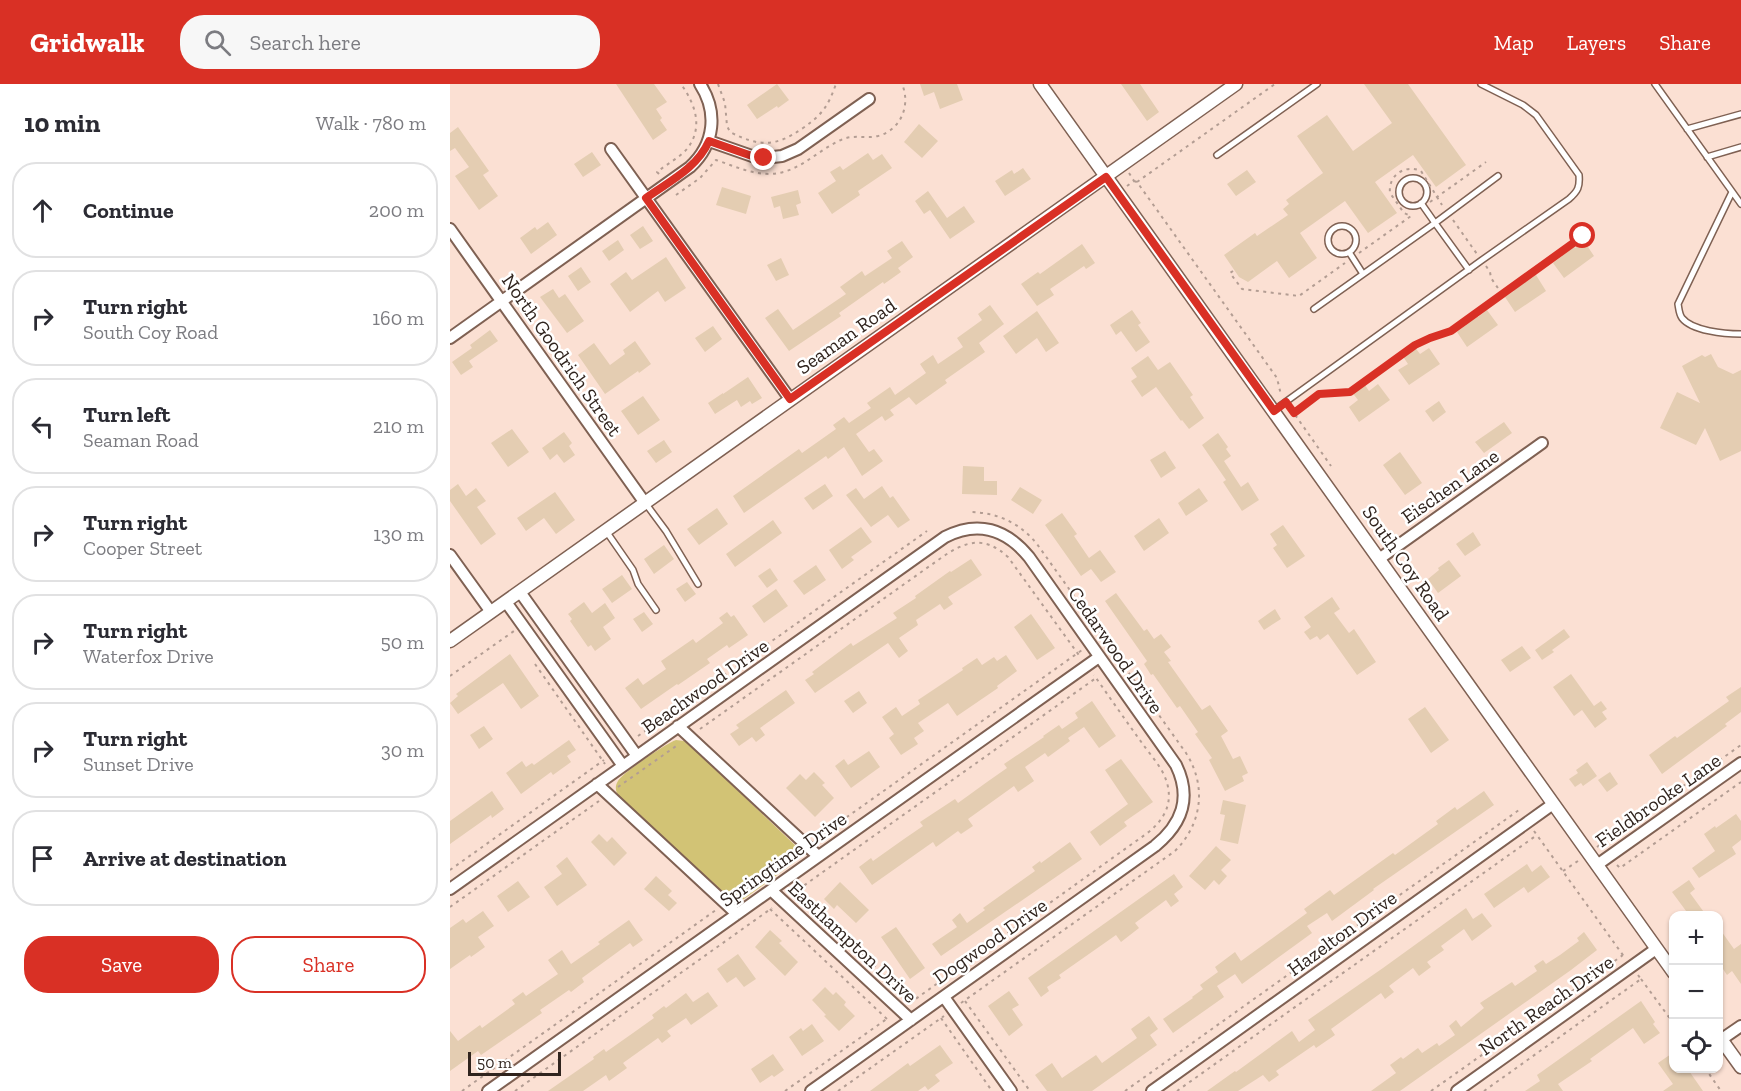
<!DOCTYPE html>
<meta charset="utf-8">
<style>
body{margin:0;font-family:"Zilla Slab",serif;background:#f7f7f7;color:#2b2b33}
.controls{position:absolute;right:18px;bottom:18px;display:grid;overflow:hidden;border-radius:12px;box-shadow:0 2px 4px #0004}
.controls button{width:54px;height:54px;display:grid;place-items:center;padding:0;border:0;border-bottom:2px solid #e1e1e2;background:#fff;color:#2b2b33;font:30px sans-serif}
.scale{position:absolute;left:18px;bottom:15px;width:93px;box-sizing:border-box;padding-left:6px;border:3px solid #30241e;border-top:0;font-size:16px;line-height:21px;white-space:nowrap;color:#30241e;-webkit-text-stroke:4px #fff;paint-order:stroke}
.stop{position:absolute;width:18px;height:18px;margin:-14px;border:4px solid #d93025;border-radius:50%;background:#fff}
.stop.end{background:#d93025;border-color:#fff;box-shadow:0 2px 6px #0008}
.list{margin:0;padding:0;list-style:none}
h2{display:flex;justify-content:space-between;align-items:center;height:78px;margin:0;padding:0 24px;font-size:26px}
h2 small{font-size:20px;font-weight:400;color:#7c7c81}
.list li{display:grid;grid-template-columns:39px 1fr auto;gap:18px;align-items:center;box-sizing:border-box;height:96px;margin:0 12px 12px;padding:0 12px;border:2px solid #e1e1e2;border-radius:24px}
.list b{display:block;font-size:22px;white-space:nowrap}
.list p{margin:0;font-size:20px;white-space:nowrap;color:#7c7c81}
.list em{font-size:20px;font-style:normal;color:#7c7c81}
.actions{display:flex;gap:12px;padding:18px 24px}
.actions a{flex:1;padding:14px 0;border:2px solid #d93025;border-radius:24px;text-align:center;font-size:21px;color:#d93025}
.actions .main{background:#d93025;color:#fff}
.icon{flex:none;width:33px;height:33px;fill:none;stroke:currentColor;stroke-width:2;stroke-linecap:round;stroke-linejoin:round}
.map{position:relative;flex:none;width:1291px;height:1007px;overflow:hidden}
header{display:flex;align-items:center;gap:36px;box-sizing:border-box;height:84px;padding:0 30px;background:#d93025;color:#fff}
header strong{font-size:28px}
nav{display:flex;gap:33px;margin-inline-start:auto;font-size:21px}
.search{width:420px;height:54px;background:#f7f7f7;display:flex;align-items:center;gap:15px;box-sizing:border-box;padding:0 21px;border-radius:24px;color:#7c7c81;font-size:22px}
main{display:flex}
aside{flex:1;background:#fff}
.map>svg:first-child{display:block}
.green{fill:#d2c375}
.building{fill:#e4cdb2}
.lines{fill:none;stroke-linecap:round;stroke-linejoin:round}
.service-casing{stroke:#7f6153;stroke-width:8}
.minor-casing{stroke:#7f6153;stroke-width:14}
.tertiary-casing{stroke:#7f6153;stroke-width:15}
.path{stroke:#b39d93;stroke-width:2;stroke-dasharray:3 4.5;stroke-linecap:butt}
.service{stroke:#fff;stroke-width:5}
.minor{stroke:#fff;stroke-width:10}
.tertiary{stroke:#fff;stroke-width:12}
.route{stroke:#d93025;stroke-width:8}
.labels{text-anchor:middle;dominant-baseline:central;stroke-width:5;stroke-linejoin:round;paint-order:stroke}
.street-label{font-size:20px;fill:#30241e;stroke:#fff}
</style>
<header>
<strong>Gridwalk</strong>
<div class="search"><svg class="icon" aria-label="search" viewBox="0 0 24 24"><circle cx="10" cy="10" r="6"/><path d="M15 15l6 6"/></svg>Search here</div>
<nav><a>Map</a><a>Layers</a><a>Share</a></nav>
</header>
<main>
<aside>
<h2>10 min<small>Walk · 780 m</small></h2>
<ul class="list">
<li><svg class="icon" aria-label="ahead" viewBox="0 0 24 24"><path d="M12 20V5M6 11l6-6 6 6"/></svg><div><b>Continue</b></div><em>200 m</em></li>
<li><svg class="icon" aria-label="right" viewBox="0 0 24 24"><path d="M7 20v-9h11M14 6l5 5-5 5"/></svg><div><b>Turn right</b><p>South Coy Road</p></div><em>160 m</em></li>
<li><svg class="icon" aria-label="left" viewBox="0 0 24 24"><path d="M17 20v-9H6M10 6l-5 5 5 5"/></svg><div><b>Turn left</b><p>Seaman Road</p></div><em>210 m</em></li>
<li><svg class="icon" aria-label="right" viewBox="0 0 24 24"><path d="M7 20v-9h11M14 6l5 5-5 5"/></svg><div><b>Turn right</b><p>Cooper Street</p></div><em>130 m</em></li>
<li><svg class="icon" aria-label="right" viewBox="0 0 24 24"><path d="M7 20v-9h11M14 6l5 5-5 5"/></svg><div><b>Turn right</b><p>Waterfox Drive</p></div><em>50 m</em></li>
<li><svg class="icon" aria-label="right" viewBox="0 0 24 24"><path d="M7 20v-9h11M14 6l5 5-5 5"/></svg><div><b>Turn right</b><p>Sunset Drive</p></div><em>30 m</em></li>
<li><svg class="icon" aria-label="arrive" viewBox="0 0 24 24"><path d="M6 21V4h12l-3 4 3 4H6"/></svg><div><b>Arrive at destination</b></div></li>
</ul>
<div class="actions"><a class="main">Save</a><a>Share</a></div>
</aside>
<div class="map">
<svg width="1291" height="1007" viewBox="0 0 1291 1007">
<rect width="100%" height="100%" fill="#fbe0d3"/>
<path class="green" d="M226 656 234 657 241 662 348 764 349 771 345 778 294 815 284 816 274 810 170 714C166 709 164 703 168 697 172 689 217 659 226 656Z"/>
<path class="building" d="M166 0H204L217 18 206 25 212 34 210 36 217 46 203 56Z
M327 0 339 16 328 24 327 22 307 35 297 21Z
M470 0H507L513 16 490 25 484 8 474 12Z
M671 0H690L709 28 697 37Z
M914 0H958L1016 81 986 103 963 71 925 98 947 129 918 149 895 117 850 149 867 174 839 194 827 177 798 198 789 193 774 171 805 149 807 152 838 131 833 125 839 120 836 116 873 89 847 52 877 31 903 67 942 39Z
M469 40 488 57 472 74 454 58Z
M8 43 39 87 33 91 48 112 29 126 5 92 19 83 5 64 0 67V49Z
M142 68 151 81 133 93 124 80Z
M418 69 423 76 432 70 442 84 408 107 410 111 382 130 368 109 386 97 380 88 390 82 393 86Z
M573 84 581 95 555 112 545 97 562 86 564 90Z
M797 86 806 98 786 112 777 100Z
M272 103 301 112 296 130 266 121Z
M348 106 351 119 346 121 349 131 333 135 330 122 324 124 321 113Z
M478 107 497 134 514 122 525 138 500 155 480 126 474 130 465 117Z
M98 138 107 151 81 170 70 154 85 143 87 146Z
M193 142 203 157 190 165 180 151Z
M168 156 174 166 159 177 152 167Z
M452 157 463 173 448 184 451 188 434 200 433 198 389 229 391 232 339 267 315 234 328 225 343 246 396 210 390 203 412 187 415 192 442 174 437 167Z
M1134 157 1144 172 1114 194 1103 179 1112 172 1110 169 1123 161 1125 164Z
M632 160 645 179 636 185 634 182 600 205 604 211 587 222 571 200 588 188 590 190Z
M216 173 236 204 215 218 208 207 180 228 160 200 176 188 182 196Z
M331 174 339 191 326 197 317 181Z
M131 183 141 198 128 207 118 192Z
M1086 191 1096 207 1065 228 1055 213 1064 207 1062 204 1074 195 1076 198Z
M103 205 109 214 115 210 134 237 117 249 90 213Z
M540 221 554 240 529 259 535 268 495 296 497 299 466 321 459 313 440 326 444 331 435 337 432 332 406 350 419 368 424 365 433 377 412 392 394 363 378 375 376 372 294 429 283 412 349 365 352 369 386 345 383 341 394 333 399 339 421 324 417 319 440 303 445 311 476 289 470 280 483 271 488 280 513 263 507 254 532 236 528 230Z
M682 226 691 239 688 241 700 258 686 268 671 247 666 251 660 241Z
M1037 226 1048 241 1017 263 1007 248 1016 241 1014 238 1026 230 1028 233Z
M587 227 609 259 596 268 587 254 566 270 553 252Z
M263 242 272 255 255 268 245 254Z
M40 246 48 257 19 277 23 283 11 291 2 278 22 264 20 261Z
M185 257 201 280 189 289 188 287 155 310 128 271 144 259 160 281 175 270 173 266Z
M964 262 970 270 979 264 990 280 959 301 948 286 958 280 952 271Z
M1261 270 1268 283 1283 290 1291 286V367L1270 377 1255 344 1246 361 1210 344 1227 308 1250 319 1232 282 1252 271 1255 273Z
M698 272 708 286 720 278 743 311 740 313 754 334 739 345 732 336 731 337 706 303 692 313 681 297 687 293 681 284Z
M298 293 312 314 302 320 300 317 291 323 287 316 265 330 258 319 273 309V310Z
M913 298 919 307 928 300 940 316 909 338 899 323 908 316 901 307Z
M193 312 210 336 188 351 171 327Z
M989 317 996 328 983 338 975 327Z
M1054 338 1062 349 1034 369 1025 358Z
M62 345 79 368 58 383 41 359Z
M114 348 122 359 119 362 125 371 114 379 107 370 100 376 92 364Z
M768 349 778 363 776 365 781 372 774 377 791 403 798 398 809 416 792 427 773 398 776 396 752 361Z
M214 356 222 368 206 379 197 367Z
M715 367 726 384 711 394 700 376Z
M950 368 972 399 955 411 933 381Z
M513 382 534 383V397H547V411L512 410Z
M8 400 16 412 26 404 36 417 27 423 46 450 31 461 0 417V406Z
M375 400 383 412 363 426 354 414Z
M432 402 440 414 443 412 460 436 448 444 438 431 421 443 396 411 406 404 414 415Z
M570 403 592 416 583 430 561 416Z
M749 404 758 417 736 432 728 419Z
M105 408 125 436 106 450 94 434 76 447 67 434Z
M267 424 278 440 249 461 237 445Z
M612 429 627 450 624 452 639 474 650 466 666 488 651 498 641 485 631 492 595 441Z
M709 434 719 449 694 467 684 452Z
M323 436 332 449 285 483 276 470Z
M833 441 855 472 837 484 823 464 827 461 820 450Z
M411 443 422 458 401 473 404 476 392 485 379 466Z
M1023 448 1031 461 1015 472 1006 460Z
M214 461 224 475 204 490 194 475Z
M521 475 532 491 498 513 503 520 494 526 490 520 466 536 468 541 449 554 458 567 449 574 438 559 365 609 355 596 364 590 362 588 401 559 403 562 447 534 443 529 466 514 465 512 500 487 501 488Z
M999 476 1011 492 988 509 978 495 989 486 988 484Z
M366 481 376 496 354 511 343 497Z
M320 484 328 496 317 504 308 492Z
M172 491 182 505 162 519 152 505Z
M237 498 246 510 235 518 226 505Z
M326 505 338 522 314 539 302 522Z
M666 509 694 547 697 545 704 555 711 550 721 563 714 568 721 577 718 578 752 626 760 621 778 647 771 652 783 675 790 672 798 689 792 692 794 697 775 707 759 676 762 674 745 650 748 648 730 622 727 624 703 590 701 591 694 580 697 577 655 517Z
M882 513 890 525 884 529 899 549 904 545 926 578 907 591 878 550 870 556 867 552 860 556 854 548 861 543 854 533Z
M134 518 142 529 155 519 165 534 153 543 161 555 145 567 141 561 138 563 120 537 122 535 118 530Z
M825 525 831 535 814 546 808 537Z
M194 528 203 540 192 548 183 535Z
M277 528 281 533 284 531 298 551 279 564 277 561 257 575 260 579 228 601 227 600 191 625 175 604 188 594 193 601 216 585 211 577 243 555 246 559 273 539 269 534Z
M581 530 605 564 587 576 564 543Z
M1114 545 1120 553 1102 566 1104 568 1092 576 1085 566Z
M1072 562 1081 574 1060 588 1051 576Z
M60 570 89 612 71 625 53 599 8 630 0 619 8 612 6 610Z
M556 571 567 587 547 602 548 604 507 632 498 619 468 639 474 647 464 654 468 660 451 671 439 654 444 650 432 633 446 623 452 632 470 620 468 616 513 586 512 584 527 574 532 581 544 573 547 577Z
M1121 590 1144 622 1151 617 1157 625 1152 628 1157 635 1145 644 1132 626 1124 632 1103 603Z
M1291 603V628L1275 640 1277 642 1212 690 1199 671 1225 652 1227 654 1279 617 1276 613Z
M336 606 345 619 310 644 315 651 306 658 302 653 289 662 280 650 289 644 286 641Z
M409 607 417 619 403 629 394 617Z
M642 617 666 652 649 664 634 643 618 654 620 657 598 673 595 669 575 683 584 697 568 708 564 702 518 735 523 742 511 750 508 747 486 763 483 758 422 801 409 783 421 774 423 777 454 755 473 742 470 738 505 715 508 719 537 698 557 684 554 680 594 653 593 652 609 641 612 645 628 634 625 629Z
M975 623 999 656 981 669 958 635Z
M34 642 43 655 29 665 20 651Z
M119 656 126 666 117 672 121 678 103 691 101 688 71 710 56 689 72 677 76 683 82 679 84 681Z
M419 667 430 683 401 704 385 682 394 675 398 681Z
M671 675 703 718 674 738 677 742 650 762 640 748 678 720 655 686Z
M1137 678 1147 692 1133 702 1131 699 1125 703 1119 695 1128 689 1126 686Z
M364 688 375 699 372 701 384 714 365 733 336 704 350 690 356 696Z
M1160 688 1168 700 1157 708 1148 696Z
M42 707 54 725 42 734 41 731 0 760V737Z
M1034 707 1044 721 923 805 924 806 882 837 877 829 857 842 862 849 792 900 785 890 767 902 774 913 723 949 713 935 743 914 742 913 753 905 750 901 768 888 765 883 785 868 791 877 857 829 854 825 880 806 884 811 943 769 945 771 988 740 986 737 1005 723 1007 726Z
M773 716 796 721 788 760 770 756 775 731 770 730Z
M1286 730 1291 737V756L1282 763 1286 770 1249 794 1242 784 1265 767 1254 750 1265 742 1266 744Z
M149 750 157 758 162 753 177 769 164 782 141 758Z
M620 758 632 775 491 872 482 860 507 843 502 836 510 829 517 839 535 826 533 824 585 787 582 783 590 777 591 779Z
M766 762 781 776 771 786 777 792 769 801 764 796 755 806 739 792Z
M117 773 137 801 107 822 94 803 112 790 106 782Z
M1077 780 1082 788 1091 781 1100 793 1078 809 1074 803 1044 824 1034 810Z
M724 790 733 803 724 810 729 817 721 823 716 816 685 839 689 844 671 858 666 851 609 891 611 894 597 903 599 907 591 913 578 894Z
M206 792 222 807 218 811 227 819 219 827 194 805Z
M1239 796 1245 805 1240 809 1256 831H1239L1222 808Z
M68 797 80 813 58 828 47 812Z
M390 798 419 826 406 839 387 821 384 825 374 815Z
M1016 824 1023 835 1032 829 1042 842 1022 857 1014 845 991 862 994 866 977 878 981 883 969 892 963 884 939 902 944 908 935 915 931 909 881 945 885 951 866 964 864 961 826 987 829 991 819 998 813 991 788 1007H757L785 987 786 988 842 947 849 958 865 946 858 936 933 884Z
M33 827 44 842 28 853 35 863 21 873 20 871 0 885V844L13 835 16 839Z
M179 836 193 856 183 863 180 859 132 894 134 898 121 908 119 906 90 926 92 929 31 971 28 967 0 987V947L8 957 30 941 32 944 65 920 62 916 73 908 76 912 108 890 98 876 112 866 121 880 150 860 148 858Z
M446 843 475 884 460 895 431 853Z
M1269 844 1284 865 1291 860V900L1282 887 1277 891 1269 879Z
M320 846 332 857 329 859 348 878 335 892 305 863Z
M1134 848 1147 866 1121 886 950 1007H921L946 989 940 981 951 973 953 975 968 964 972 969 987 959 989 962 1005 951 999 942 1006 936 1011 943 1034 924 1030 919 1062 898 1065 902 1087 887 1084 882 1093 876 1096 880 1110 871 1129 857 1127 854Z
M288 870 306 895 294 903 286 893 277 899 267 885Z
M375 903 383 911 386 908 396 918 394 921 405 932 389 947 374 932 376 931 362 916Z
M559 907 569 921 562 925 573 941 559 952 538 922Z
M258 908 268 922 241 941 236 934 217 947 221 952 212 959 208 954 173 979 177 984 159 997 156 991 133 1007H98L144 975 143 973 154 965 156 968 183 949 204 934 202 931 214 922 216 924 236 909 243 918Z
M1191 917 1205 938 1203 940 1210 949 1194 960 1183 944 1140 975 1142 977 1108 1000 1113 1007H1075L1090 997 1087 991Z
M699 932 708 945 700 951 707 961 642 1007H597L585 991 602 979 612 994 646 971 652 979 687 954 681 945Z
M362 940 374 957 352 972 339 953 351 944 353 947Z
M490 961 503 979 485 991 490 997 478 1006 475 1002 468 1007H420L458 979 460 982Z
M1224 968V984H1237L1253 1007H1213L1223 1000 1208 979Z
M323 970 334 986 324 993 322 991 310 999 301 985Z"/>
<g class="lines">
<g class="service-casing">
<path id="service" d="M1205 0 1291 120
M1237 45 1291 30
M767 71 867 0
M1257 73 1291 63
M949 108a14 14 0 1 1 28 0a14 14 0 1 1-28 0Z
M1282 108 1228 220C1229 225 1229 230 1232 234 1242 247 1275 250 1291 250
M971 119 985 139 1048 92
M878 156a14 14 0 1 1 28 0a14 14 0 1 1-28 0Z
M899 168 913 190
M864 225 985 139 1019 186
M823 327 1032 176 1119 115C1128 107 1130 103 1129 91L1086 31 1073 21 1031 0
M196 420 216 447 248 500
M156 447 183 486 188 500 206 526"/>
</g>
<g class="minor-casing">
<path id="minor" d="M259 57 302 72 314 74 332 72 348 65 419 15
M161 65 340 315
M0 145 195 419
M0 254 240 83C265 60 268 28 250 0
M0 471 41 528
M929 475 1092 359
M70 508 187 672
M56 518 173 682
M228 642 368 772
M147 700 287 830
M1147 781 1291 679
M0 805 495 453C528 436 556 445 579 473L726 681C742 714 732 740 705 762L361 1007
M321 806 461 936
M494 913 561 1007
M1272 955 1291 942
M38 1007 649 573
M702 1007 1103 720
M1007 1007 1206 865"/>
</g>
<g class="tertiary-casing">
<path id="tertiary" d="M590 0 1224 889
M0 557 786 0
M1268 951 1291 983"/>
</g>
<path class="path" d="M268 0 275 19 277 42 280 48C309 63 326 63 353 44 373 30 378 22 386 0
M209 90 207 88C217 80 229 74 237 65 254 43 245 20 231 0
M684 97 687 98 827 294 831 311
M687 98 825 0
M677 102 684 97 679 89
M226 111 250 94 266 76C284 82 301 90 320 90 349 89 366 67 391 56 403 50 415 55 428 52 451 46 461 21 452 0
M980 118 1036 78
M1003 136 1027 170
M909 169 961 132 954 129 940 109C938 91 955 80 971 87L992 121
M1036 182 1040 188 1041 194 1052 210
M783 187 780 189 792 205 849 212 895 179
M841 325 881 382
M844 329 869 310 900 307 965 261 979 254 1001 247 1133 152
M85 580 155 680
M0 592 64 547
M250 645 491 474C515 457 534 451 558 473L631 574
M188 652 477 447
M168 703 229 660
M1084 747 1175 874
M366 755 632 566
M1147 763 1291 661
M1167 781 1170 784 1291 698
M0 786 154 676
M1113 787 1128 777
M341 804 463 917
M342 810 646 594
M284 813 348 768
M0 823 149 717
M320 825 437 935
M1191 895 1224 940
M515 917 580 1007
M460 919 696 750C712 738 722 723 718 703 715 686 701 672 692 659 676 637 660 614 644 591
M511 919 725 767C752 740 757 702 736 669L587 460C569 438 546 428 518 428
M491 934 542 1007
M1255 984 1271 1007
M12 1007 266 826
M65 1007 322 824
M335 1007 438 934
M388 1007 494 932
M675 1007 1069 726 1071 728
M727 1007 1087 751
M981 1007 1173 871
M1034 1007 1191 895 1188 891"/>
<use href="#service" class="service"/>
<use href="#minor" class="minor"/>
<use href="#tertiary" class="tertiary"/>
</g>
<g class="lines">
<path class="route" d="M314 74 302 72 259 57C247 84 220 97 196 114L340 315 656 93 824 327 836 318 844 329 869 310 900 308 965 261 980 254 1001 247 1133 152"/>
</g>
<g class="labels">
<g class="street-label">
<text transform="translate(396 252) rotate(-35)">Seaman Road</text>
<text transform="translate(112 271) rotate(55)">North Goodrich Street</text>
<text transform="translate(1000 402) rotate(-35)">Eischen Lane</text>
<text transform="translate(956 479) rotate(55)">South Coy Road</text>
<text transform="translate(666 566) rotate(55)">Cedarwood Drive</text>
<text transform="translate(255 602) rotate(-35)">Beachwood Drive</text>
<text transform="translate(1208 716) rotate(-35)">Fieldbrooke Lane</text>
<text transform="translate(333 775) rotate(-35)">Springtime Drive</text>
<text transform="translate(892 849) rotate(-36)">Hazelton Drive</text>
<text transform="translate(540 857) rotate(-35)">Dogwood Drive</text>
<text transform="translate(403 858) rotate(43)">Easthampton Drive</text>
<text transform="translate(1096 921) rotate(-35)">North Reach Drive</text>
</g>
</g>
</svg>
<div class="controls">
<button>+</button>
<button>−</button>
<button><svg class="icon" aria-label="locate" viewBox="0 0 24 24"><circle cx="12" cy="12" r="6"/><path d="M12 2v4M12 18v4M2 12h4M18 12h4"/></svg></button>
</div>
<div class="scale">50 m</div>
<div class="stop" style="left:1133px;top:152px"></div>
<div class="stop end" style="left:314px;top:74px"></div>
</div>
</main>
